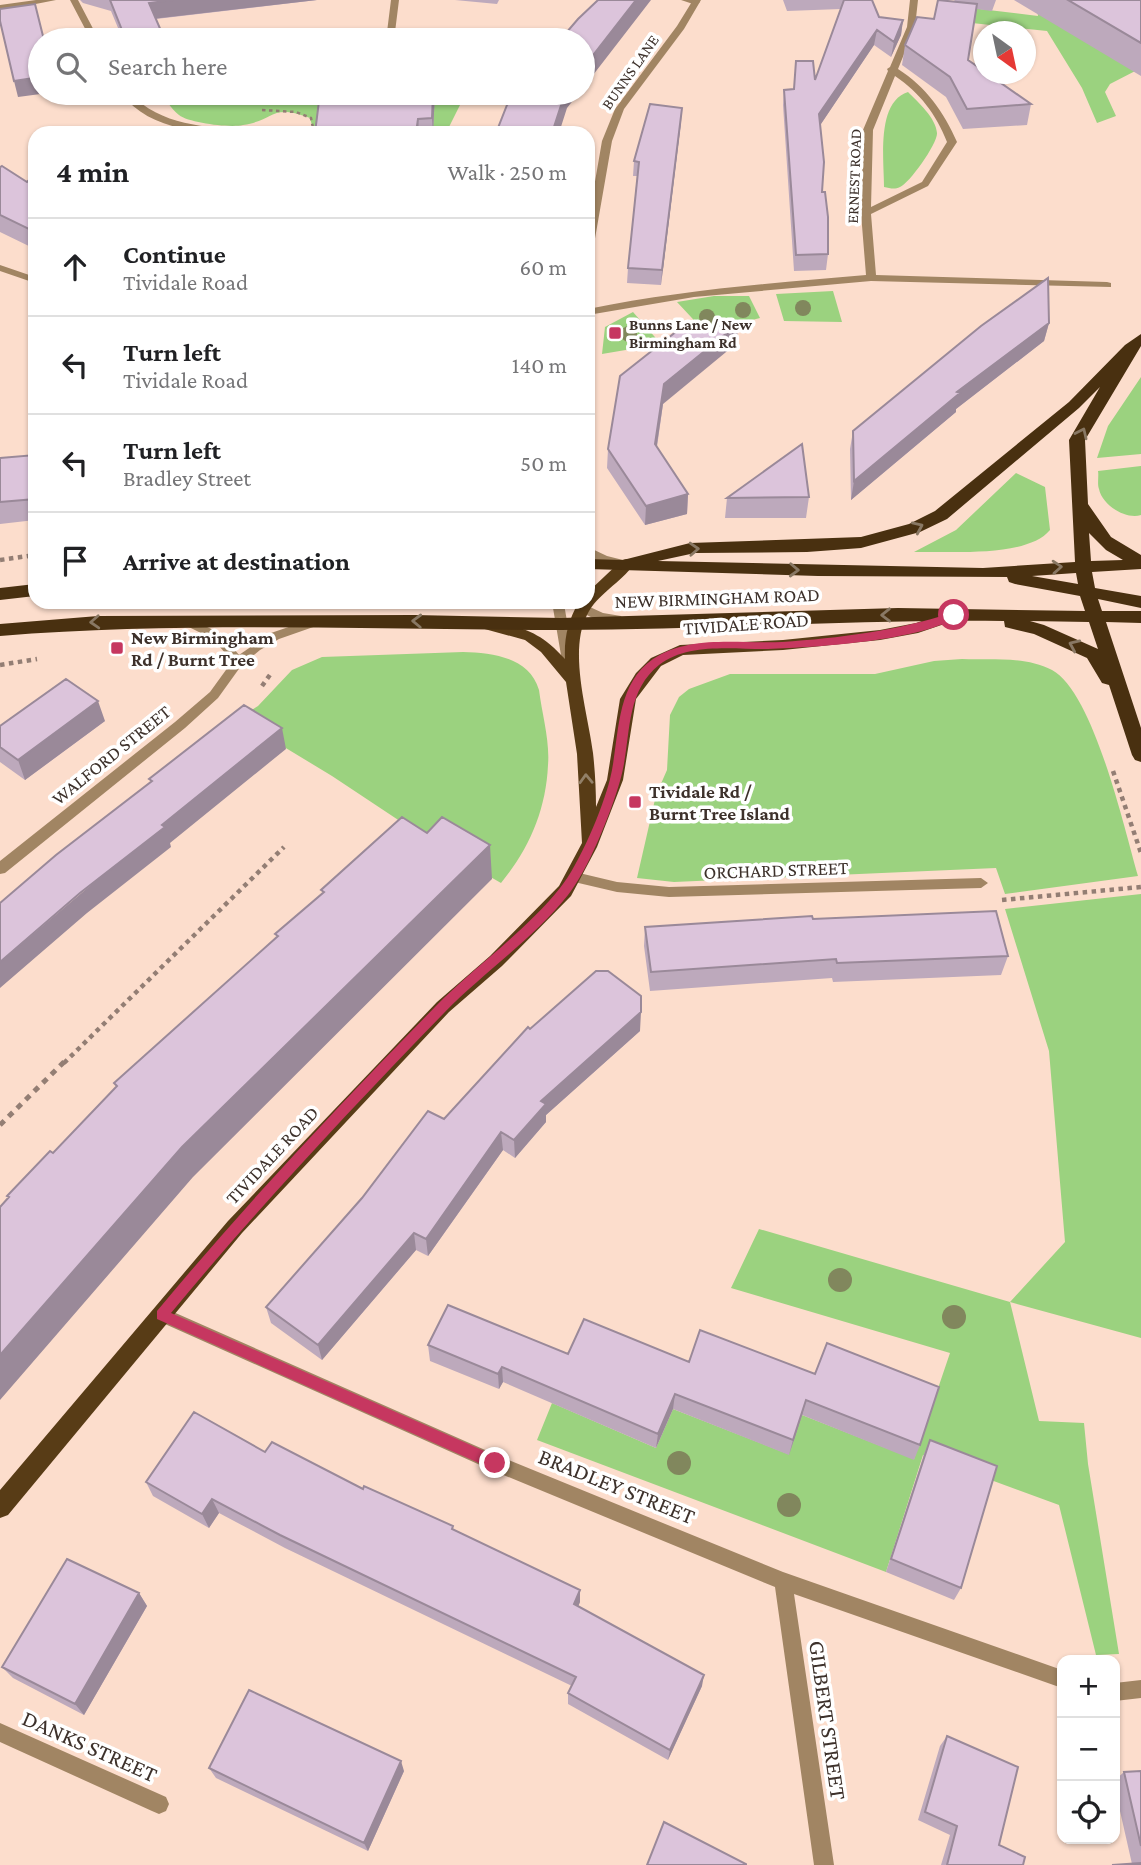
<!DOCTYPE html>
<meta charset="utf-8">
<style>
body{margin:0;font-family:"Crimson Pro",serif;background:#f6f6f6;color:#202124}
.controls{position:absolute;right:21px;bottom:21px;display:grid;overflow:hidden;border-radius:14px;box-shadow:0 2px 5px #0004}
.controls button{width:63px;height:63px;display:grid;place-items:center;padding:0;border:0;border-bottom:2px solid #e0e0e0;background:#fff;color:#202124;font:35px sans-serif}
.compass{position:absolute;left:973px;top:21px;width:63px;height:63px;border-radius:50%;background:#fff;box-shadow:0 2px 5px #0004;rotate:147deg}
.stop{position:absolute;width:21px;height:21px;margin:-16px;border:5px solid #c63760;border-radius:50%;background:#fff}
.stop.end{background:#c63760;border-color:#fff;box-shadow:0 2px 7px #0008}
.list{margin:0;padding:0;list-style:none}
h2{display:flex;justify-content:space-between;align-items:center;height:91px;margin:0;padding:0 28px;font-size:30px}
h2 small{font-size:23px;font-weight:400;color:#757577}
.list li{display:grid;grid-template-columns:46px 1fr auto;gap:21px;align-items:center;box-sizing:border-box;height:98px;padding:0 28px;border-top:2px solid #e0e0e0}
.list b{display:block;font-size:26px;white-space:nowrap}
.list p{margin:0;font-size:23px;white-space:nowrap;color:#757577}
.list em{font-size:23px;font-style:normal;color:#757577}
.icon{flex:none;width:38px;height:38px;fill:none;stroke:currentColor;stroke-width:2;stroke-linecap:round;stroke-linejoin:round}
.map{position:relative;flex:none;width:1141px;height:1865px;overflow:hidden}
.search{position:absolute;background:#fff;box-shadow:0 2px 5px #0004;left:28px;top:28px;width:567px;height:77px;display:flex;align-items:center;gap:18px;box-sizing:border-box;padding:0 24px;border-radius:38px;color:#757577;font-size:26px}
.panel{position:absolute;background:#fff;box-shadow:0 2px 5px #0004;left:28px;top:126px;width:567px;height:483px;border-radius:21px}
.map>svg:first-child{display:block}
.green{fill:#9bd27f}
.lines{fill:none;stroke-linecap:round;stroke-linejoin:round}
.path-far2{stroke:#937e74;stroke-width:2.5;stroke-dasharray:3.5 3.5;stroke-linecap:butt}
.path-far1{stroke:#937e74;stroke-width:4.5;stroke-dasharray:4.5 4.5;stroke-linecap:butt}
.path{stroke:#937e74;stroke-width:5;stroke-dasharray:6 6;stroke-linecap:butt}
.minor{fill:#a18563;fill-rule:evenodd}
.tertiary{fill:#a18563;fill-rule:evenodd}
.primary{fill:#583c16;fill-rule:evenodd}
.trunk{fill:#493010;fill-rule:evenodd}
.tree{fill:#81875d}
.wall{fill:#bda9bc}
.shaded-wall{fill:#9a8999}
.building{fill:#dcc4db;stroke:#9a8999;stroke-width:2}
.oneway{stroke:#897864}
.oneway2{stroke:#928068}
.route{fill:#c63760}
.poi-dot{fill:#c63760;stroke:#fff;stroke-width:2.5}
.labels{text-anchor:middle;dominant-baseline:central;stroke-width:7;stroke-linejoin:round;paint-order:stroke}
.far-street-label{font-size:16px;fill:#3d312b;stroke:#fff}
.far-poi-label{font-size:16px;font-weight:bold;fill:#3d312b;stroke:#fff;text-anchor:start}
.street-label{font-size:19px;fill:#3d312b;stroke:#fff}
.poi-label{font-size:19px;font-weight:bold;fill:#3d312b;stroke:#fff;text-anchor:start}
.near-street-label{font-size:23px;fill:#3d312b;stroke:#fff}
</style>
<div class="map">
<svg width="1141" height="1865" viewBox="0 0 1141 1865">
<rect width="100%" height="100%" fill="#fcddcc"/>
<path class="green" d="M1036 3 1141 68 1110 84 1105 92 1116 116 1097 123 1082 88 1047 31 935 19 938 4 1038 16Z
M908 92C918 102 936 118 937 133 938 143 909 184 900 187 894 190 890 188 884 187 884 160 876 102 908 92Z
M188 93H343V97L463 99 446 133H314L310 118C270 103 276 120 243 125 230 128 189 123 179 115 175 112 171 107 168 103L190 98Z
M833 291 842 322 784 321 776 294Z
M714 296H749L760 318 705 332 677 302Z
M633 312 661 344 602 354 605 327Z
M1141 377V454L1097 458 1108 426Z
M1141 466V515C1126 520 1102 505 1099 489 1097 484 1099 476 1098 471Z
M1016 473 1045 487 1050 530C1027 558 950 551 914 552L956 530Z
M463 652C493 653 529 657 539 690 542 714 550 741 548 765 546 810 529 849 501 883L445 851 332 776 238 719 258 706 292 670 322 657Z
M962 659C991 660 1025 656 1052 670 1094 693 1124 828 1138 876L1005 894 996 868 674 882 637 878 656 795 667 770 670 715 679 697 689 689 730 674H875L934 661Z
M1141 894V1338L1010 1302 1039 1421 1084 1423 1088 1464 1119 1654 1096 1655 1059 1505 923 1455 886 1572 537 1440 552 1403 656 1448 673 1409 788 1454 802 1415 914 1459 950 1353 731 1288 759 1229 1010 1302 1065 1242 1049 1051 1005 909Z"/>
<g class="lines">
<path class="path-far2" d="M262 110 296 112 311 118 314 133"/>
<path class="path-far1" d="M0 560 35 555
M0 665 37 659
M262 686 272 672
M1113 771 1141 853
M1002 900 1141 887
M64 1063 284 847"/>
<path class="path" d="M0 1125 65 1061"/>
<path class="minor" d="M36 0H56L0 11V5Z
M70 0H78L99 40H91Z
M391 0H399L395 32 391 35 387 32Z
M681 0H698L700 2 696 5Z
M910 0H918L915 27 898 69C926 87 944 112 957 142L928 186 871 214 876 275 1107 282 1111 283V287L871 281 694 297 588 315V309C680 290 772 283 866 275L861 213 863 130 888 71 887 69 890 67 907 27ZM895 76C920 93 936 114 947 142L922 182 871 207 873 130Z
M121 93H130C161 126 205 127 248 130L253 133C207 133 151 133 121 93Z
M0 265 35 277V283L0 271Z
M188 618 222 634 239 655 271 633 315 618 321 622 319 625 279 639 260 650 241 666 218 698 185 728 5 873 0 874V861L175 722 210 692 231 663C221 642 204 634 184 625L182 622 184 619Z
M575 872 617 882 669 887 981 878 988 883 981 888 669 897 617 892 570 881 568 877 570 873Z
M162 1307 501 1457 783 1572 1062 1670V1688L794 1594 834 1865H814L775 1587 489 1469 156 1320 154 1315 156 1310Z
M1141 1680V1698L1115 1701V1683Z
M0 1723 166 1797 169 1804 166 1811 159 1814 152 1811 0 1742Z"/>
<path class="tertiary" d="M693 0H701L684 29 624 109 612 141 593 250 588 253V222L602 141 615 109 677 26Z
M588 547 607 556 623 560 625 563 619 567 599 562 588 556Z
M552 602H579L603 613 621 616 623 619 617 623 597 620 564 604 575 667 569 671 563 667Z"/>
<path class="primary" d="M627 559 634 564C621 583 597 594 587 615 568 652 588 713 593 753 595 771 596 789 596 807L607 780 620 699 636 673 651 658 680 645 783 640 880 630 916 623 954 610 962 615 959 619 918 633 880 640 783 650 683 655 661 666 636 699 623 780 597 847 571 896 502 966 449 1012 242 1233 8 1515 0 1518V1490L228 1221 437 1002 490 956 559 886 582 843 577 754 566 682 541 652 525 640 481 628 478 624 486 619C523 629 538 629 565 659 564 638 568 620 579 602H588V592L622 560Z"/>
<path class="trunk" d="M1141 334V346L1085 440 1088 504 1111 537 1141 555V569L1092 572 1095 588 1141 596V608L1098 599 1102 611H1141V623L1106 622 1141 728V762L1135 760 1132 755 1109 685 1102 683 1087 658 1034 634 1005 627 1004 621C856 619 708 630 560 630 373 630 186 621 0 636V624L98 616 414 615 561 618 898 608 1085 611 1080 596 1015 584 1009 582 1007 577 818 576 588 569V559L623 560 690 543 861 537 909 524 935 511 1069 402 1125 345ZM1100 387 1069 440 1075 562 983 568 658 561 695 553 807 552 861 548 920 532 947 519 1079 408ZM1089 533 1106 550 1123 560 1091 561ZM1076 573 1078 584 1032 576ZM1030 621 1089 622 1098 649 1044 625Z
M35 584V596L0 600V588Z"/>
</g>
<g class="tree">
<circle cx="803" cy="308" r="8"/>
<circle cx="743" cy="310" r="8"/>
<circle cx="707" cy="317" r="8"/>
<circle cx="629" cy="334" r="8"/>
<circle cx="840" cy="1280" r="12"/>
<circle cx="954" cy="1317" r="12"/>
<circle cx="679" cy="1463" r="12"/>
<circle cx="789" cy="1505" r="12"/>
</g>
<path class="wall" d="M80 0H317L156 19 165 40H123L111 11 83 3Z
M455 0H499L497 4Z
M783 0H872L879 17 903 20 901 35 891 57 874 45 820 125 822 192 828 254 826 270 794 271 783 105 784 90 793 89 815 80 841 9 787 11Z
M955 0H996L992 11 976 9 968 60 1031 104 1027 125 963 129 946 97 902 65 905 45Z
M1014 0H1141V76Z
M295 93H435L433 133H315L319 105H297Z
M681 122 661 285 627 283 628 268 637 176H633L634 161Z
M0 167 27 182 35 183V249L0 232Z
M1049 323 1044 341 956 409V412L851 500 850 449 853 431Z
M737 343 663 404 657 447 688 494 687 514 645 525 607 468 608 449Z
M35 455V520L0 524V458Z
M809 497 806 518H725L727 498Z
M105 721 25 780 0 762V726Z
M813 919 1008 956 1001 975 833 982 832 978 650 991 644 946 645 927Z
M530 1029 640 1031 546 1115V1122L515 1158 503 1150 428 1256 416 1250 322 1360 271 1323 266 1307Z
M700 1330 920 1445 914 1460 802 1415 789 1455 673 1409 656 1448 503 1382 499 1389 430 1361 428 1345 689 1362Z
M930 1440 961 1588 954 1600 886 1572 924 1454Z
M265 1452 363 1489 454 1530 580 1590V1602L578 1606 702 1686 668 1760 568 1704V1693L572 1686 285 1548 219 1513 209 1528 153 1496 146 1482Z
M139 1593 147 1606 84 1715 13 1678 2 1667Z
M947 1736 999 1845 1023 1865H941L950 1835 918 1820 940 1746Z
M209 1768 404 1771 368 1851 216 1778Z
M1141 1771V1865L1132 1864 1115 1789V1780L1124 1772Z"/>
<path class="shaded-wall" d="M173 0H317L152 19 149 3Z
M636 0H651L583 88V68Z
M903 20 901 35 891 57 894 42Z
M877 30 874 45 817 130 819 114Z
M40 77V93H48L18 97 14 81Z
M433 93H435L433 133 432 118Z
M565 93H579L567 108 559 133H552Z
M682 108 681 122 661 285 662 270Z
M418 119 419 133H416Z
M1049 323 1044 341 956 409V412L851 500 854 481 957 392Z
M738 324 737 343 663 404 654 464 655 444 664 384Z
M688 494 687 514 645 525 646 506Z
M98 701 105 721 25 780 18 760Z
M282 728 286 749 170 843 171 847 87 913 0 988V962L162 825Z
M490 845 492 879 193 1177 0 1400V1355L182 1147Z
M641 1012 640 1031 546 1115V1122L515 1158 514 1140 541 1101Z
M501 1132 503 1150 428 1256 426 1239Z
M414 1233 416 1250 322 1360 318 1345Z
M502 1367 503 1382 499 1389 498 1374Z
M675 1394 673 1409 656 1448 658 1434Z
M806 1400 802 1415 789 1455 793 1440Z
M212 1499 219 1513 209 1528 202 1514Z
M580 1590V1602L574 1616V1604Z
M139 1593 147 1606 84 1715 75 1704Z
M704 1675 702 1686 668 1760 670 1750Z
M401 1761 404 1771 368 1851 364 1843Z"/>
<path class="building" d="M110 0H173L149 3 165 40H126Z
M598 0H636L583 68V40H560L578 19Z
M844 0H872L879 17 903 20 894 42 877 30 819 114 824 162 822 192H825L828 217V254L796 255 784 90 794 89 796 61H813L815 80Z
M938 0 977 4 968 60 984 71V74H988L1031 104 967 109 950 77 905 45 917 17 934 19Z
M1068 0H1141V43Z
M35 4 44 40H40V77L14 81 0 21V9Z
M305 39H436L435 40H305Z
M320 93H433L432 118 418 119 416 133H315Z
M517 93H565L552 133H496L507 105Z
M650 104 682 108 662 270 628 268 639 162 634 161Z
M2 166 27 182 29 180 35 183V232L0 215V167Z
M1048 278 1049 323 957 392 960 393 854 481 853 431 981 326Z
M738 324 664 384 655 444 688 494 646 506 608 449 620 376 677 331Z
M802 444 809 497 727 498Z
M35 455V499L0 502V458Z
M66 679 98 701 18 760 0 747V726Z
M244 705 282 728 162 825 165 827 80 893 0 962V903L56 855 152 781 149 779Z
M402 817 427 833 442 817 490 845 182 1147 0 1355V1207L9 1197 7 1196 50 1151 53 1153 117 1086 114 1083 278 936 275 934 324 892 321 890Z
M996 911 1008 956 837 963 836 959 651 972 645 927 812 916 813 919Z
M596 971H608L641 996V1012L541 1101 546 1104 514 1140 501 1132 426 1239 414 1233 318 1345 266 1307 362 1198 428 1111 444 1119 528 1027 530 1029Z
M448 1305 568 1354 584 1319 689 1362 700 1330 815 1374 827 1343 939 1387 920 1445 806 1400 793 1440 675 1394 658 1434 502 1367 498 1374 428 1345Z
M194 1412 265 1452 272 1442 363 1489 364 1486 453 1526 452 1529 580 1590 574 1604 704 1675 670 1750 568 1693 576 1677 280 1535 212 1499 202 1514 146 1482Z
M930 1440 997 1466 961 1588 891 1559Z
M67 1559 139 1593 75 1704 2 1667Z
M249 1690 401 1761 364 1843 209 1768Z
M947 1736 1018 1767 999 1845 1025 1857 1023 1865H947L957 1826 925 1812Z
M1141 1771V1846L1124 1772Z
M664 1822 746 1864V1865H647Z
M1141 1863V1865H1112Z"/>
<defs><path id="oneway-chevron" d="M-2-3.5L2.5 0L-2 3.5" fill="none" stroke-width="1.6" stroke-linecap="round" stroke-linejoin="round" transform="scale(1.75)"/></defs>
<g class="oneway">
<use href="#oneway-chevron" transform="translate(1082 433) rotate(-65)"/>
<use href="#oneway-chevron" transform="translate(918 527) rotate(-24)"/>
<use href="#oneway-chevron" transform="translate(694 549) rotate(-3)"/>
<use href="#oneway-chevron" transform="translate(1057 567) rotate(-4)"/>
<use href="#oneway-chevron" transform="translate(794 570) rotate(2)"/>
<use href="#oneway-chevron" transform="translate(886 615) rotate(179)"/>
<use href="#oneway-chevron" transform="translate(417 621) rotate(-178)"/>
<use href="#oneway-chevron" transform="translate(95 622) rotate(177)"/>
<use href="#oneway-chevron" transform="translate(1074 645) rotate(-156)"/>
</g>
<use class="oneway2" href="#oneway-chevron" transform="translate(586 779) rotate(-92)"/>
<path class="route" d="M951 613 959 615C927 641 807 648 764 649 731 649 687 643 659 665 623 694 632 741 620 781 611 813 588 870 568 895 532 940 484 972 444 1013 350 1110 257 1209 171 1313L500 1458V1468H490L157 1319V1311C245 1205 339 1105 435 1007 475 966 524 933 560 888 579 865 603 808 610 779 620 739 614 686 653 659 690 634 741 644 782 642 839 638 897 631 951 613Z"/>
<g class="poi-dot">
<rect x="608" y="326" width="14" height="14" rx="3.5"/>
<rect x="110" y="641" width="14" height="14" rx="3.5"/>
<rect x="628" y="795" width="14" height="14" rx="3.5"/>
</g>
<g class="labels">
<g class="far-street-label">
<text transform="translate(630 72) rotate(-55)">BUNNS LANE</text>
<text transform="translate(854 176) rotate(-88)">ERNEST ROAD</text>
</g>
<g class="far-poi-label">
<text x="629" y="324">Bunns Lane / New<tspan x="629" dy="18">Birmingham Rd</tspan></text>
</g>
<g class="street-label">
<text transform="translate(717 598) rotate(-2)">NEW BIRMINGHAM ROAD</text>
<text transform="translate(746 624) rotate(-4)">TIVIDALE ROAD</text>
<text transform="translate(111 755) rotate(-39)">WALFORD STREET</text>
<text transform="translate(776 870) rotate(-2)">ORCHARD STREET</text>
<text transform="translate(272 1155) rotate(-47)">TIVIDALE ROAD</text>
</g>
<g class="poi-label">
<text x="131" y="637">New Birmingham<tspan x="131" dy="22">Rd / Burnt Tree</tspan></text>
<text x="649" y="791">Tividale Rd /<tspan x="649" dy="22">Burnt Tree Island</tspan></text>
</g>
<g class="near-street-label">
<text transform="translate(617 1486) rotate(22)">BRADLEY STREET</text>
<text transform="translate(828 1720) rotate(82)">GILBERT STREET</text>
<text transform="translate(90 1746) rotate(24)">DANKS STREET</text>
</g>
</g>
</svg>
<div class="controls">
<button>+</button>
<button>−</button>
<button><svg class="icon" aria-label="locate" viewBox="0 0 24 24"><circle cx="12" cy="12" r="6"/><path d="M12 2v4M12 18v4M2 12h4M18 12h4"/></svg></button>
</div>
<svg class="compass" viewBox="-18 -18 36 36"><path d="M0-13l5 13h-10z" fill="#e53935"/><path d="M0 13l5-13h-10z" fill="#757577"/></svg>
<div class="stop" style="left:954px;top:615px"></div>
<div class="stop end" style="left:495px;top:1463px"></div>
<div class="search"><svg class="icon" aria-label="search" viewBox="0 0 24 24"><circle cx="10" cy="10" r="6"/><path d="M15 15l6 6"/></svg>Search here</div>
<section class="panel">
<h2>4 min<small>Walk · 250 m</small></h2>
<ul class="list">
<li><svg class="icon" aria-label="ahead" viewBox="0 0 24 24"><path d="M12 20V5M6 11l6-6 6 6"/></svg><div><b>Continue</b><p>Tividale Road</p></div><em>60 m</em></li>
<li><svg class="icon" aria-label="left" viewBox="0 0 24 24"><path d="M17 20v-9H6M10 6l-5 5 5 5"/></svg><div><b>Turn left</b><p>Tividale Road</p></div><em>140 m</em></li>
<li><svg class="icon" aria-label="left" viewBox="0 0 24 24"><path d="M17 20v-9H6M10 6l-5 5 5 5"/></svg><div><b>Turn left</b><p>Bradley Street</p></div><em>50 m</em></li>
<li><svg class="icon" aria-label="arrive" viewBox="0 0 24 24"><path d="M6 21V4h12l-3 4 3 4H6"/></svg><div><b>Arrive at destination</b></div></li>
</ul>
</section>
</div>
